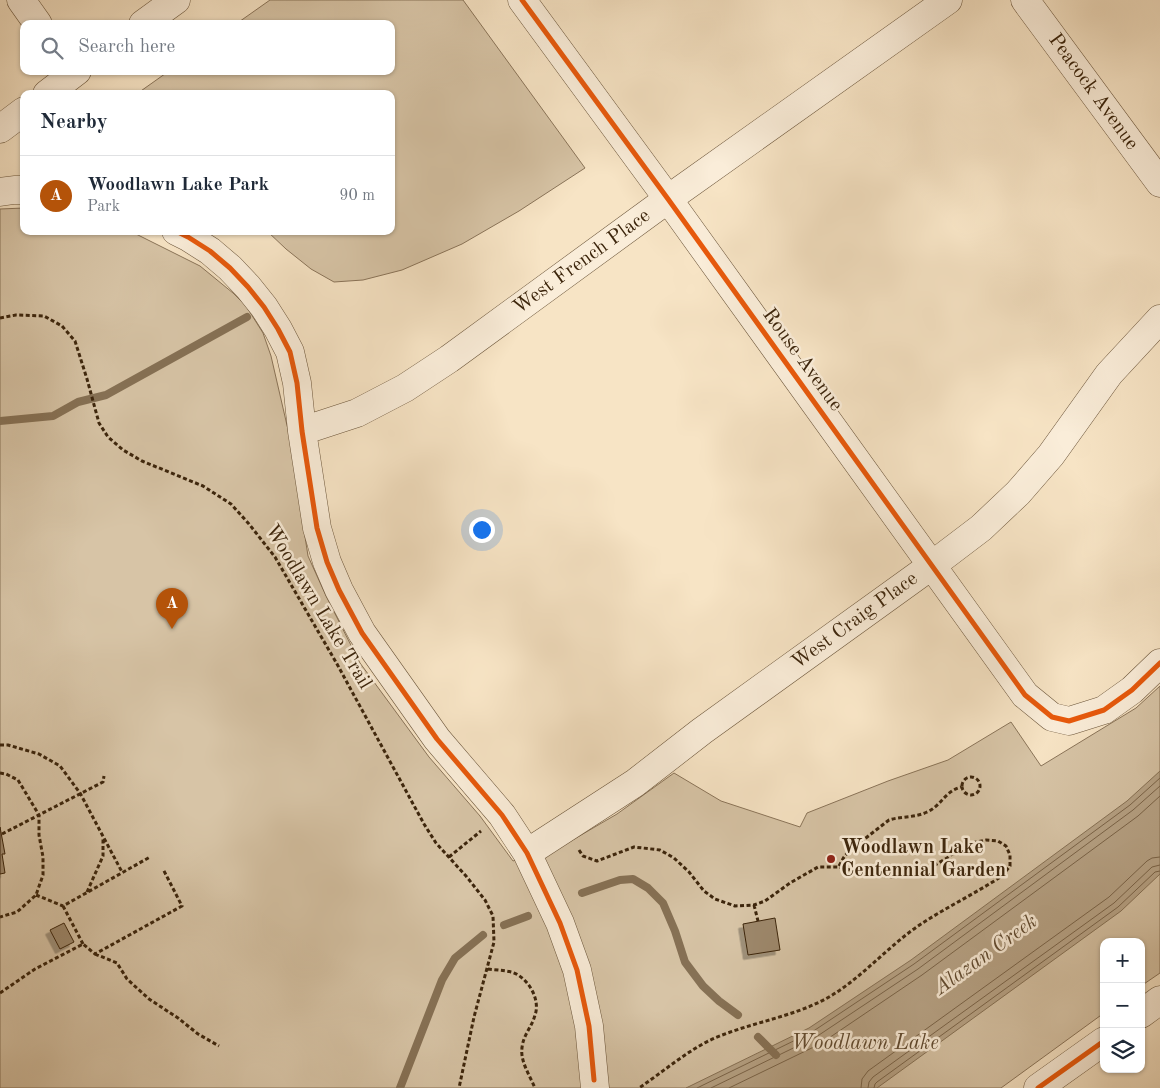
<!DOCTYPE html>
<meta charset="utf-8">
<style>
body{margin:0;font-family:"Old Standard TT",serif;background:#f6f6f7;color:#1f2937}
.controls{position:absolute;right:15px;bottom:15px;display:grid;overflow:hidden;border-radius:10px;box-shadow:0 1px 4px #0004}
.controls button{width:45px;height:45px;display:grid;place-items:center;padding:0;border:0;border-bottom:1px solid #e0e1e3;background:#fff;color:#1f2937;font:25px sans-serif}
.you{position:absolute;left:481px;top:529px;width:18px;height:18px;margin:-12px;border:4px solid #fff;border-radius:50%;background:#1a73e8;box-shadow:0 0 0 8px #1a73e833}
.badge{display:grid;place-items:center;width:32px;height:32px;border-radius:50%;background:#b45309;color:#fff;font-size:16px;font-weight:700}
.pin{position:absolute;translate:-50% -41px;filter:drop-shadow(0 1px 2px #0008)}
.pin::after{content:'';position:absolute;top:26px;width:18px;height:15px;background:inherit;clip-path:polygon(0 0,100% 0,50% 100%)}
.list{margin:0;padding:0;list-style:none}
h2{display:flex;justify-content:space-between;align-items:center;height:65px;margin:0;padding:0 20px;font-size:21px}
h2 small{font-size:16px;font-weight:400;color:#747a83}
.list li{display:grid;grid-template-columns:32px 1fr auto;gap:15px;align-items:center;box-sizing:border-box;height:80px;padding:0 20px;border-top:1px solid #e0e1e3}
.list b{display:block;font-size:19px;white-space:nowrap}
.list p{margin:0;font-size:16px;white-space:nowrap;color:#747a83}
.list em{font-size:16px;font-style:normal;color:#747a83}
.icon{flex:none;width:28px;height:28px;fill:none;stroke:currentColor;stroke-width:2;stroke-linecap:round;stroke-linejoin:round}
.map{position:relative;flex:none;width:1160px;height:1088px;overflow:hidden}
.search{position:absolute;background:#fff;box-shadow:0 1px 4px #0004;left:20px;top:20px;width:375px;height:55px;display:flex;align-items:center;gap:12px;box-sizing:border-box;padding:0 18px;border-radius:10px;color:#747a83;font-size:19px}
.panel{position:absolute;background:#fff;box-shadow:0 1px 4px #0004;left:20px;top:90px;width:375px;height:145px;border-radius:10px}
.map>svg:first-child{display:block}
.green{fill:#d7c4a6;stroke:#8a7459}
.water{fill:#b7a386;stroke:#867155}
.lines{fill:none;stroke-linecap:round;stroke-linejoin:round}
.shore{stroke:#7a6449;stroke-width:1}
.stream{stroke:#867155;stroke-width:8}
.building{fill:#9d886c;stroke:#3c250c;filter:url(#shadow)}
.minor-casing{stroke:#6b553a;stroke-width:29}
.path{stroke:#3c250c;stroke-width:3;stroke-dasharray:4 2.5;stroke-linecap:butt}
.minor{stroke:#faedd9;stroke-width:28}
.cycleway-casing{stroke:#faedd9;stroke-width:8}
.cycleway{stroke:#e8590c;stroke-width:5}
.poi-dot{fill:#8f2418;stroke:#faedd9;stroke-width:2}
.labels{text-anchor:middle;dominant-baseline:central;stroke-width:5;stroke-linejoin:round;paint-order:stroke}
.street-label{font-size:20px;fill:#3c250c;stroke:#faedd9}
.poi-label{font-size:20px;font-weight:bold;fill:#3c250c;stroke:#faedd9;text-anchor:start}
.water-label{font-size:21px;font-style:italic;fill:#614b31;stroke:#faedd9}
</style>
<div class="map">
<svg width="1160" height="1088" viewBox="0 0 1160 1088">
<defs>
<filter id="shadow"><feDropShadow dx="-4.5" dy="4.5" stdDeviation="0" flood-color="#0004"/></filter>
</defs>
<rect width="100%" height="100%" fill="#f7e4c5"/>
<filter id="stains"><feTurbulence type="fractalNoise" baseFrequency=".004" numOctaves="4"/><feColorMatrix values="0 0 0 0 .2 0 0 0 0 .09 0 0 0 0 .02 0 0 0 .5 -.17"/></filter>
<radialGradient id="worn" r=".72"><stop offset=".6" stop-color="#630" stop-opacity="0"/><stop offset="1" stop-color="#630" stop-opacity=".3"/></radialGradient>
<path class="green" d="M270 0H463L585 168 519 211 462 244 402 270 363 280 334 282 311 269 286 249 267 231H391V94L138 93 169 71H391V24H236Z
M24 208V231H129L136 234 200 266 233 293 246 306 263 333 271 356 289 434 308 556 326 596 360 663 429 757 480 816 513 861 564 845 617 814 674 773 721 801 800 827 807 813 888 781 948 760 1011 722 1041 766 1136 708 1160 686V973L1141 986V942H1104V1013L1001 1088H0V209Z"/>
<path class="water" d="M1160 771V874L1121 911 877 1088H686L809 1028 911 960 1127 801Z"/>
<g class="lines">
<path class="shore" d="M697 1088 812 1032 914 964 1130 805 1160 778
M711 1088 816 1037 918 969 1133 810 1160 786
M729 1088 820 1044 922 975 1138 816 1160 796
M861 1088 862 1079 868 1071 1109 897 1147 861 1152 858 1160 857
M868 1088 869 1082 873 1077 1114 903 1152 867 1160 865
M874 1088 875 1084 877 1082 1118 907 1155 872 1160 871"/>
<path class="stream" d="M0 421 53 416 78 402 106 395 247 317
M582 893 620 880 633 879 648 888 663 903 675 931 685 962 703 986 719 1001 738 1015
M504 925 528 916
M758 1037 776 1055
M400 1088 442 980 455 958 483 935"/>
</g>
<path class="building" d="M0 827 5 854H2L5 873 0 874Z
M775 918 780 950 748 955 743 924Z
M64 923 74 942 60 949 50 930Z"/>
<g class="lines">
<g class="minor-casing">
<path id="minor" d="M21 0 38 24
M522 0 668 199 1025 695 1052 717 1069 721 1104 710 1132 690 1160 663
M1025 0 1160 183
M143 24 176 0
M47 94 77 71
M0 129 24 111
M0 192 14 190H24
M176 231 188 237 210 251 230 268 248 287 264 307 278 329 290 352 297 383 302 431 317 528 327 562 339 590 362 633 437 739 502 815 527 853 560 923 577 970 589 1026 595 1088
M302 431 357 413 405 388 449 359 668 199 948 0
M527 853 635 783 702 731 931 566 981 528 1018 493 1051 455 1109 374 1160 319
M1141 1014 1160 1000
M1038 1088 1104 1041"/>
</g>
<path class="path" d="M0 318 16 315 44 316 62 326 75 341 87 379 99 423 108 437 123 450 142 461 203 486 231 504 249 524 275 557 337 664 424 824 436 843 466 876 485 900 493 916 494 942 474 1017 459 1088
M0 745H8L39 754 60 766 80 793 122 872
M0 773 6 774 18 780 39 815V835L43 857V875L36 895 17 912 0 917
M962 786a9 9 0 1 1 18 0a9 9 0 1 1-18 0Z
M2 834 103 782 104 776
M579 850 583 856 597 861 634 847 660 850 674 858 689 872 704 891 715 899 735 906 754 905 765 901 790 883 818 867H839L868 875 890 877 909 876 928 869 947 858 966 844 986 840 998 841 1006 846 1010 855V866L1002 876C976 893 947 907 921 924 888 946 863 977 829 997 794 1017 752 1022 715 1038 689 1049 663 1072 639 1088
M449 857 481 831
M839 866 844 857 849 851 889 820C901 816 915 818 927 812 941 806 945 791 961 787
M87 892 103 856V839
M36 895 63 906 150 857
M754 905 758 921
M63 906 83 944
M95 954 117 963 127 979 149 999 178 1018 198 1034 219 1046
M488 969C495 970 503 970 511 972 527 976 541 999 535 1015 532 1027 523 1035 522 1048 520 1061 530 1076 535 1088
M0 993 35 969 83 944 95 954 182 906 163 869"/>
<use href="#minor" class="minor"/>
<g class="cycleway-casing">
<path id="cycleway" d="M522 0 668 199 1025 695 1052 717 1069 721 1104 710 1132 690 1160 663
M176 231 188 237 210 251 230 268 248 287 264 307 278 329 290 352 297 383 302 431 317 528 327 562 339 590 362 633 437 739 502 815 527 853 560 923 577 970 589 1026 594 1080
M1038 1088 1104 1041"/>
</g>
<use href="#cycleway" class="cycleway"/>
</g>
<circle class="poi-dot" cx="831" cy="859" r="5"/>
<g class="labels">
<g class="street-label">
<text transform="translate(1093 92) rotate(54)">Peacock Avenue</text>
<text transform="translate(582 262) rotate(-36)">West French Place</text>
<text transform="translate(802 360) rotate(54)">Rouse Avenue</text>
<text transform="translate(318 607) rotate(59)">Woodlawn Lake Trail</text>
<text transform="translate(855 621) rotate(-36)">West Craig Place</text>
</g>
<g class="poi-label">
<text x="841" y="848">Woodlawn Lake<tspan x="841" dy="23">Centennial Garden</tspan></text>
</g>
<g class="water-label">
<text transform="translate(986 955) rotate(-36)">Alazan Creek</text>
<text x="865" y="1043">Woodlawn Lake</text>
</g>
</g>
<rect width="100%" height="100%" filter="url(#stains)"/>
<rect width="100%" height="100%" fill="url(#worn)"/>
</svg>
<div class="controls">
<button>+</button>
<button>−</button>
<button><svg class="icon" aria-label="layers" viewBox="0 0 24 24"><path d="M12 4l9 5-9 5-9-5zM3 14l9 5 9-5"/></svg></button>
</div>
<div class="you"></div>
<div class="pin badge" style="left:172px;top:629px">A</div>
<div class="search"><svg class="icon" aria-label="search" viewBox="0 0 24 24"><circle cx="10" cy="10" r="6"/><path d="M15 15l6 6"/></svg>Search here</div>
<section class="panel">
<h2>Nearby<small></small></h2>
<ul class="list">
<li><span class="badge">A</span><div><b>Woodlawn Lake Park</b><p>Park</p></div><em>90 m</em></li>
</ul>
</section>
</div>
